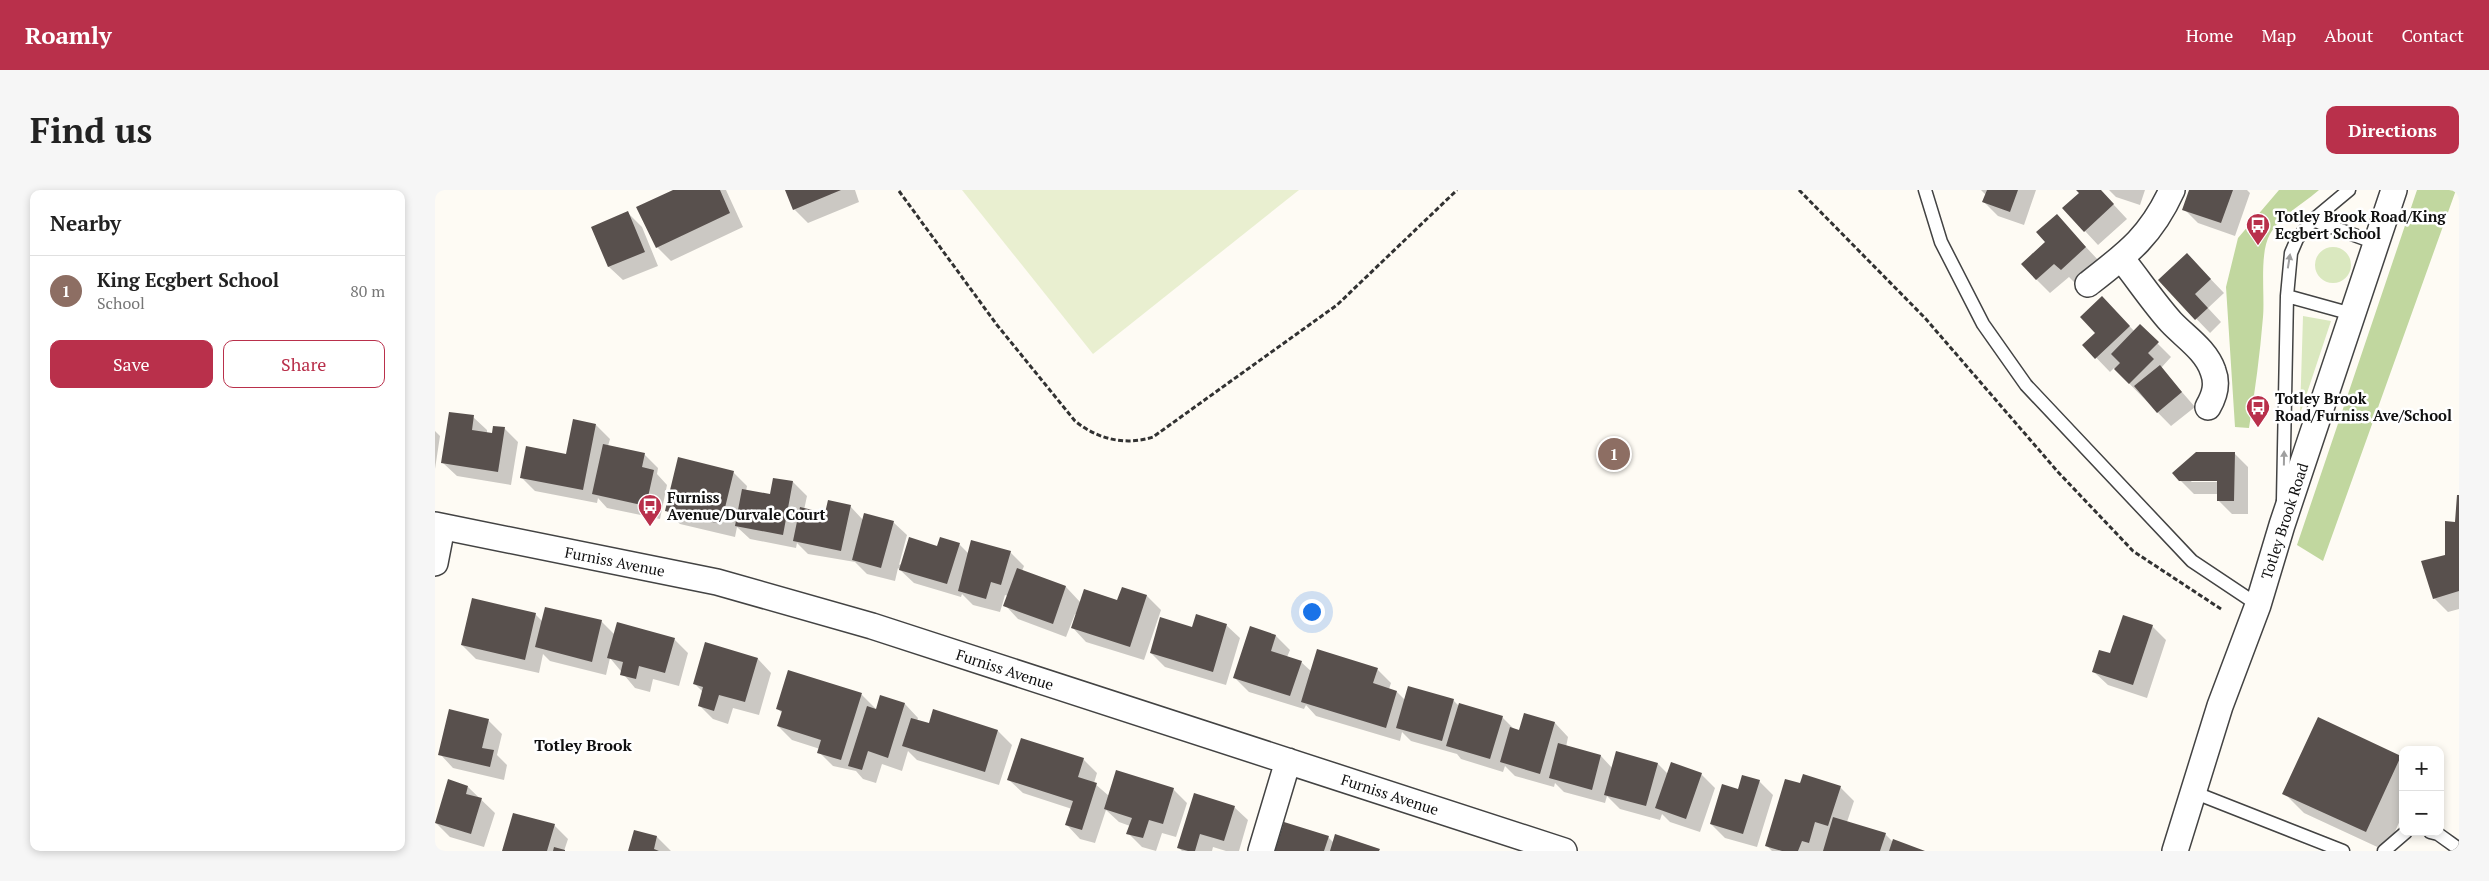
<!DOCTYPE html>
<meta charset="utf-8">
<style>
body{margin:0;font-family:"PT Serif",serif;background:#f6f6f6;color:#222}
.controls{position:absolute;right:15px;bottom:15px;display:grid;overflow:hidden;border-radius:10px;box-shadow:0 2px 8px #0003}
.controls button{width:45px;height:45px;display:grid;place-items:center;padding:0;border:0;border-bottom:1px solid #e0e0e0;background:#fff;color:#222;font:25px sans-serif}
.you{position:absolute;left:876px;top:421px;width:18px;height:18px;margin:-12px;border:4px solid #fff;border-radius:50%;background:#1a73e8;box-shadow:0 0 0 8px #1a73e833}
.badge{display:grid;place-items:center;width:32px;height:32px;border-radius:50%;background:#b9304b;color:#fff;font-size:16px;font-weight:700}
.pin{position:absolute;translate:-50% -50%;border:2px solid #fff;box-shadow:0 1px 5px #0006}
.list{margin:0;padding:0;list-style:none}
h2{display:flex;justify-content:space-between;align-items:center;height:65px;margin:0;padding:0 20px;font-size:21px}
h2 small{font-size:16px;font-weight:400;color:#767676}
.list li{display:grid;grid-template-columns:32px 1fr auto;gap:15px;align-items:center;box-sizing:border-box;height:70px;padding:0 20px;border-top:1px solid #e0e0e0}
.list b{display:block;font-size:19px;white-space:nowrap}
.list p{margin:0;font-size:16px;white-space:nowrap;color:#767676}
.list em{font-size:16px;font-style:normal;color:#767676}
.actions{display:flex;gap:10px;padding:15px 20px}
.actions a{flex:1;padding:11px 0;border:1px solid #b9304b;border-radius:10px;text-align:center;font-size:18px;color:#b9304b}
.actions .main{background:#b9304b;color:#fff}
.map{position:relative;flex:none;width:2024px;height:661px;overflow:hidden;border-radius:10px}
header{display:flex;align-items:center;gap:30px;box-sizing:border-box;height:70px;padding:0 25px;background:#b9304b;color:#fff}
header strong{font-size:24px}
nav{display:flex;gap:28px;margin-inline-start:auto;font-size:18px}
.intro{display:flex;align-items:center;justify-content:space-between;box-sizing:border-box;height:120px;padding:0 30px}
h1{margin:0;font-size:35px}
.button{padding:12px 22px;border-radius:10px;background:#b9304b;color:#fff;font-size:18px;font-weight:700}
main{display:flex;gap:30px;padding:0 30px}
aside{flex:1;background:#fff;border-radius:10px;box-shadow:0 2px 8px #0003}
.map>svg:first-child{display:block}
.green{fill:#dae8bf}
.forest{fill:#c1d79f}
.pitch{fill:#e9efd0}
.shadow{fill:#0003;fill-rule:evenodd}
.building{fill:#58504d}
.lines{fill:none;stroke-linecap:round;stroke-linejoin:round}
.lane-casing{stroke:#434343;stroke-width:15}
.street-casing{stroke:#434343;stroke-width:28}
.path{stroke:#323232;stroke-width:3;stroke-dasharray:5 2.5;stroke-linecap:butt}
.lane{stroke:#fff;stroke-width:12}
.street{stroke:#fff;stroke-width:25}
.oneway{fill:#9f9f9f}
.labels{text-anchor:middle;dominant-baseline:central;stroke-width:5;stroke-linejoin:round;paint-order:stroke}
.poi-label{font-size:15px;font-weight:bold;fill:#101010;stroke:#fff;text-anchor:start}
.street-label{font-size:15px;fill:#101010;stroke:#fff}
.neighbourhood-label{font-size:16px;font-weight:bold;fill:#101010;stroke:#fff}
</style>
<header>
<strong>Roamly</strong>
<nav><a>Home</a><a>Map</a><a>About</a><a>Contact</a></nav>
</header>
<div class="intro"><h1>Find us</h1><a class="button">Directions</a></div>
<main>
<aside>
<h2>Nearby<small></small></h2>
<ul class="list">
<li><span class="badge" style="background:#8d6e63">1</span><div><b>King Ecgbert School</b><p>School</p></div><em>80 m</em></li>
</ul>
<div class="actions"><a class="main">Save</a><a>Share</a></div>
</aside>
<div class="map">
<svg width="2024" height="661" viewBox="0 0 2024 661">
<rect width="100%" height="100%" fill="#fefbf4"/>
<path class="green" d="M1880 75a18 18 0 1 1 36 0a18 18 0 1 1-36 0Z
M1868 126 1896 131 1865 224Z"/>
<path class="forest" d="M1844 0H1884C1868 14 1846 25 1835 44 1824 63 1830 104 1828 127 1825 164 1820 201 1814 238L1800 237 1791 97 1803 48Z
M1982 0H2021L1888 371 1862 355Z"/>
<path class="pitch" d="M527 0H864L658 164Z"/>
<path class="shadow" d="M241 0H291L308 37 236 71 222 57Z
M351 0H420L424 12 373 33 359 19Z
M1546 0H1601L1589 35 1563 26 1549 12 1551 5Z
M1643 0H1665L1692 29 1663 55 1650 41 1645 3Z
M1674 0H1710L1705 15 1681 7Z
M1756 0H1812L1815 3 1800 46 1763 33 1749 19Z
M193 23 207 37 223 76 188 90 174 77 158 37Z
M1635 40 1664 71 1640 93 1634 87 1615 103 1601 89Z
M1765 78 1789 103 1773 118 1786 132 1775 143 1724 90Z
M1681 122 1700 142 1705 136 1736 167 1726 178 1760 217 1736 236 1679 178 1675 182 1649 155Z
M38 227 52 240V244L58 245 69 238 83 252 76 295 22 286 8 273Z
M161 235 175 249 173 256 209 264 223 278 222 284 232 295 225 329 172 318 163 308 162 313 100 301 86 287 132 265Z
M0 241 5 246 0 279Z
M1799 263 1813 277V324H1797L1783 310V304H1759L1745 290ZM1758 289H1788V292H1756Z
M298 282 312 296 311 301 336 306 339 289 358 292 372 306 369 320 391 324 415 316 428 330 458 332 472 345 464 375 503 357 524 354 534 364 575 362 589 376 587 381 631 397 646 413 683 412 688 398 712 406 726 420 709 470 651 452 638 438 642 424H640L631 447 583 429 570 415 573 406 570 405 565 422 538 415 527 404 526 407 479 393 463 378 460 391 432 384 420 372 373 364 362 353 361 358 315 349 302 337 300 347 245 334 231 320Z
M2024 306V419L2013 422 1999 408 2021 333Z
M100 424 108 432 166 431 180 445 239 449 253 463 244 496 218 489 215 502 200 498 175 468 171 485 115 471 108 464 104 483 41 469 27 455Z
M791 435 805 448 791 495 730 477 716 463 758 438Z
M1717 436 1731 450 1712 508 1673 495 1659 482 1676 465Z
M816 438 841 446 855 460 852 467 866 472 877 482 942 479 956 493 954 499 962 502 970 510H1018L1024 516 1067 527 1080 540 1085 541 1090 525 1120 533 1133 547 1131 557 1166 566 1178 579 1223 574 1233 584H1266L1280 598 1265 642 1235 632 1227 624 1225 630 1185 619 1172 606 1170 613 1129 602 1120 593 1119 597 1080 586 1070 576 1068 582 1026 569 1022 564 976 551 967 542 965 551 881 526 871 515 869 519 814 502 800 488Z
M323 469 336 483 324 525 298 518 293 534 278 529 264 515 268 502 259 493Z
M427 505 442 520 470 514 483 528 482 531 495 535 499 521 563 541 577 555 564 595 482 570 473 561 467 581 447 574 441 593 428 589 421 581 398 576 384 562 385 559 357 550 343 536 347 523 342 518Z
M53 530 67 544 62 565 72 575 69 590 18 578 5 564Z
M1966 567 1968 569V624L1951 661 1869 623 1849 603Z
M648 569 662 583 659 593 674 606 738 599 752 613 741 647 727 643 721 661 707 657 693 643 695 636 684 632 671 620 660 653 645 649 632 635 637 619 588 603 574 590Z
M1324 591 1338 605 1322 657 1290 648 1276 634 1303 600Z
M1366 594 1405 597 1419 611 1412 632 1450 644 1458 652 1487 661H1337L1331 655Z
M33 597 60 623 49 657 15 647 1 633Z
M799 617 813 630 804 661H791L778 657 777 661H747L744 658Z
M119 635 133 649 129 661H68Z
M200 641 222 647 236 661H194Z
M893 647 899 653 945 661H841Z"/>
<path class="building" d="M238 0H285L295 23 221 58 201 17Z
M350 0H406L358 20Z
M1552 0H1583L1575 22 1547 12Z
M1641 0H1666L1679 14 1649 42 1627 18 1644 3Z
M1754 0H1798L1786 33 1747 20Z
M193 21 210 62 173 77 156 37Z
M1622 24 1651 57 1626 80 1619 74 1601 90 1586 74 1610 52 1601 42Z
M1752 63 1776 89 1760 104 1773 118 1760 130 1723 90Z
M1667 106 1695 136 1660 169 1647 155 1660 143 1645 127Z
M1705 134 1724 152 1713 163 1719 169 1694 194 1679 179 1685 173 1676 164Z
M1725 175 1747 202 1722 223 1699 196Z
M14 222 39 225 37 240 57 243 58 236 70 237 63 282 6 273Z
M138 229 161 234 148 300 85 288 91 256 131 264Z
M168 254 210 263 207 277 219 280 211 316 157 304Z
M1761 262H1800L1799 311H1782V291H1744L1737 283Z
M243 267 299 281 286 334 230 321Z
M338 288 358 291 348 345 300 336 307 299 335 304Z
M2022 305H2024V401L1998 409 1986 371 2010 365V331L2020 332Z
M393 310 416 315 406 361 358 351 365 317 390 323Z
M429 323 459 331 446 378 417 370Z
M474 347 502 356 505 347 525 353 512 394 464 380Z
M536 350 576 361 566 395 556 392 551 409 523 401Z
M582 378 631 396 618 434 568 416Z
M687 397 712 405 695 457 636 438 649 399 682 410Z
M37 408 101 423 90 470 26 455Z
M110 417 167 430 157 472 100 457Z
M761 424 792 434 778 482 715 463 725 427 757 437Z
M1688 425 1718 435 1698 495 1657 482 1664 460 1675 463Z
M182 432 240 448 230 483 204 476 201 489 185 485 188 472 172 468Z
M815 436 841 445 836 461 867 471 855 506 798 488Z
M270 452 323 468 310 512 284 505 279 521 263 516 268 497 258 494Z
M882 459 943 478 938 493 962 501 951 538 866 512Z
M353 480 427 503 406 570 382 563 386 550 342 536 347 521 341 519Z
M973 496 1019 509 1007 551 961 538Z
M445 505 470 513 453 568 433 561 427 580 413 576 432 516 441 519Z
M1024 513 1068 526 1055 569 1011 556Z
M14 519 54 529 47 558 59 560 55 577 3 565Z
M498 519 563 540 550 582 467 556 476 528 494 533Z
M1089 523 1120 532 1105 584 1065 572 1075 537 1084 540Z
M1883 527 1966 566 1931 642 1847 604Z
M586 548 649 568 643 587 662 593 647 640 630 635 638 611 572 590Z
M1123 553 1166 565 1157 600 1114 588Z
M1181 561 1223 573 1211 616 1169 605Z
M1236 572 1267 583 1251 629 1220 618Z
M681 580 739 598 728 634 714 630 708 648 691 644 697 628 669 619Z
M1368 584 1406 596 1393 636 1380 632 1374 653 1367 651 1363 661H1347L1330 656 1350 589 1365 593Z
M1307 585 1325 590 1308 644 1275 634 1287 594 1303 599Z
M13 589 33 596 31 604 47 608 36 644 0 633Z
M759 603 800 616 789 651 765 644 760 661H753L742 658Z
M78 623 120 634 112 661H67Z
M1398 627 1451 643 1445 661H1388Z
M849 632 894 646 889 661H840Z
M199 640 222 646 219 659 224 661H193Z
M900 644 945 659 944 661H895Z
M1458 649 1490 661H1454Z
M119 657 130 660V661H118Z"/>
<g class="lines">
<g class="lane-casing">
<path id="lane" d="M1490 0 1506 52 1548 134 1591 195 1757 371 1823 415
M1878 30 1941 53
M1852 106 1917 124
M1848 310 1852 106 1856 63 1862 49 1878 30 1914 0
M1758 602 1908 661
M1995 642 2003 644 2024 659
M1949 661 1971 642"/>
</g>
<g class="street-casing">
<path id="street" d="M1686 68C1703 89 1718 112 1736 132 1750 147 1771 160 1778 181 1783 194 1780 205 1773 217
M1653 94C1693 63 1716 46 1737 0
M0 335 282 392 437 436 1129 661
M0 373 7 337
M826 661 853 571
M1740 661 1785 516 1823 415 1847 335 1959 0"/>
</g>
<path class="path" d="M1364 0 1490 128 1623 282 1698 361 1786 419
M464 1 562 135 640 231C662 249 690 256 718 247L902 115 1022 0"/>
<use href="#lane" class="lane"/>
<use href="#street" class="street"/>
</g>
<defs><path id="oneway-solid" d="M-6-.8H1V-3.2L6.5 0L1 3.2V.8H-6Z" transform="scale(1.25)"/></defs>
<g class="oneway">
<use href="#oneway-solid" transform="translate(1854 71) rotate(-81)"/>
<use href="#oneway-solid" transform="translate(1849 268) rotate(-89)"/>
</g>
<defs>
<g id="bus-pin" transform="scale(1.25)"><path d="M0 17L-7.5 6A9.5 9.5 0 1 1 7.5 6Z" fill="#b9304b" stroke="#fff"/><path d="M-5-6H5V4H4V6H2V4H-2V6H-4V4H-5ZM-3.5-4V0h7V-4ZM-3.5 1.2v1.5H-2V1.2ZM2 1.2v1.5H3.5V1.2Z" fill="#fff"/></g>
</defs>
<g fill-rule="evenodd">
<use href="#bus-pin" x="1823" y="35"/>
<use href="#bus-pin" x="1823" y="217"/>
<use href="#bus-pin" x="215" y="316"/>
</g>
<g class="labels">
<g class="poi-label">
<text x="1840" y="26">Totley Brook Road/King<tspan x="1840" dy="17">Ecgbert School</tspan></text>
<text x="1840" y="208">Totley Brook<tspan x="1840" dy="17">Road/Furniss Ave/School</tspan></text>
<text x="232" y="307">Furniss<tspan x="232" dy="17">Avenue/Durvale Court</tspan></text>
</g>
<g class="street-label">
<text transform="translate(1849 331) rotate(-72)">Totley Brook Road</text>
<text transform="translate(180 371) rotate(11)">Furniss Avenue</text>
<text transform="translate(570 479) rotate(18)">Furniss Avenue</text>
<text transform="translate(955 604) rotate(18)">Furniss Avenue</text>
</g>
<g class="neighbourhood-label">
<text x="148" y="555">Totley Brook</text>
</g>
</g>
</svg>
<div class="controls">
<button>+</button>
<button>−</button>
</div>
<div class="you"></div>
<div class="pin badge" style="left:1179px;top:264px;background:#8d6e63">1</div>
</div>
</main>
